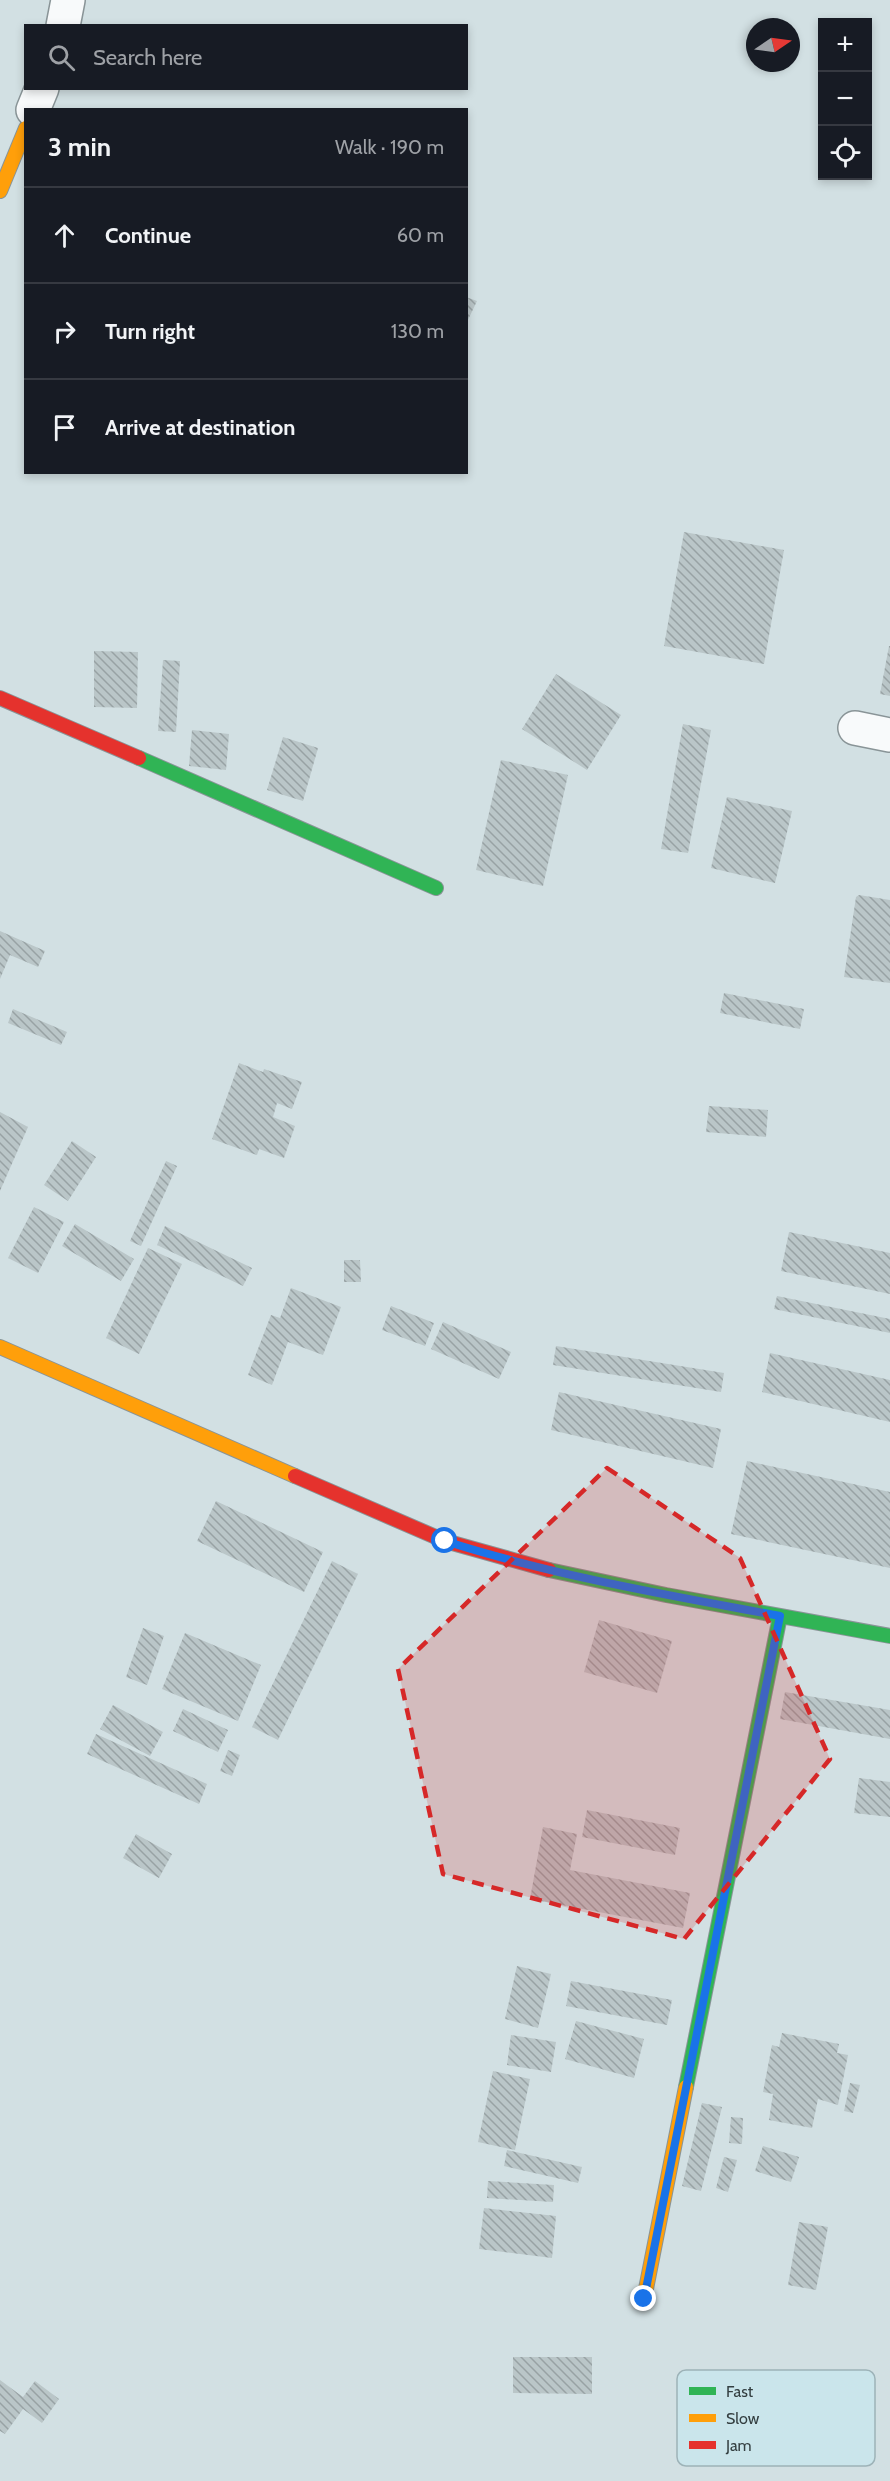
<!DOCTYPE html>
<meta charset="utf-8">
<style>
body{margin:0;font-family:Cabin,sans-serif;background:#20242c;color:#f1f3f6}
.controls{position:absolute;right:18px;top:18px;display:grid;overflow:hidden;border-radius:0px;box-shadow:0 3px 9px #0003}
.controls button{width:54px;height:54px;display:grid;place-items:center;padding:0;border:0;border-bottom:2px solid #363941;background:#171b24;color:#f1f3f6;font:30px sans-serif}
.compass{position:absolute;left:746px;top:18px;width:54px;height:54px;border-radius:50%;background:#171b24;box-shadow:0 3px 9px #0003;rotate:77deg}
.stop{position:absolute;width:18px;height:18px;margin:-14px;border:4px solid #1a73e8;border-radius:50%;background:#fff}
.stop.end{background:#1a73e8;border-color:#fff;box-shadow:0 2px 6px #0008}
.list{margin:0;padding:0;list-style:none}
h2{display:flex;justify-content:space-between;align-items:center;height:78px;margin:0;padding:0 24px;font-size:26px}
h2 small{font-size:20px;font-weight:400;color:#9ea1a6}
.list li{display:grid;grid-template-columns:39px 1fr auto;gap:18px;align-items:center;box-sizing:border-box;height:96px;padding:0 24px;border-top:2px solid #363941}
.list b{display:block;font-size:22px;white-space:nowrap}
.list em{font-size:20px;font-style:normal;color:#9ea1a6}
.icon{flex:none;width:33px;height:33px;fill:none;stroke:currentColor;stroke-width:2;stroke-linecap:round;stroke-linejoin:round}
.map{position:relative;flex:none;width:890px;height:2481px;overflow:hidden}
.search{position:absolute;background:#171b24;box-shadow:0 3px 9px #0003;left:24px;top:24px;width:444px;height:66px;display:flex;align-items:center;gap:15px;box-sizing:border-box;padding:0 21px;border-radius:0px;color:#9ea1a6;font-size:22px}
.panel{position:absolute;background:#171b24;box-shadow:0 3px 9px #0003;left:24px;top:108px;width:444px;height:366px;border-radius:0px}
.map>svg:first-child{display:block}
.building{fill:url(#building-back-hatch)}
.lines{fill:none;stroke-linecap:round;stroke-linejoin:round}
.street-casing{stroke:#899497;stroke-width:36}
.fast-casing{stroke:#899497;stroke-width:16}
.slow-casing{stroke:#899497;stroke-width:16}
.jam-casing{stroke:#899497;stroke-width:16}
.street{stroke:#f8fafb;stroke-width:33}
.fast{stroke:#30b455;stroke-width:14}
.slow{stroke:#ff9f0a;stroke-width:14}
.jam{stroke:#e5322d;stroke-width:14}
.route{stroke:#1a73e8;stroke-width:8}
.marked{fill:#d62828;fill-opacity:0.2;stroke:#d62828;stroke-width:4.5;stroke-dasharray:12 8;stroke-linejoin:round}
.key{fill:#cae5eb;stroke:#9db3b8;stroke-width:1.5}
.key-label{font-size:16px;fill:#343f41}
</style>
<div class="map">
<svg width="890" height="2481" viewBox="0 0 890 2481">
<defs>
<pattern id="building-back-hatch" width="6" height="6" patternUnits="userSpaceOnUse" patternTransform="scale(1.5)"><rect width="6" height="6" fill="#bac6c8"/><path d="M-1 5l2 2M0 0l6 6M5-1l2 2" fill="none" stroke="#98a2a4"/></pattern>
</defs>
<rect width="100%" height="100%" fill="#d2e0e3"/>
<path class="building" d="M466 297 477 301 466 324Z
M684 532 784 550 764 664 664 646Z
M889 646H890V696L880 694Z
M94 651 138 652 137 708 94 707Z
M163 660 180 661 176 732 158 731Z
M556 674 621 715 587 770 522 729Z
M683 724 711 730 688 853 661 849Z
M192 730 229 734 226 770 189 766Z
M283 737 318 748 303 801 267 790Z
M501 760 568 775 543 886 476 870Z
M727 797 792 811 775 883 711 868Z
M859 895 890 900V983L844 977 856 897Z
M0 931 45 951 38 967 10 955 0 979Z
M724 993 804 1009 800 1029 720 1013Z
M13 1009 67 1032 61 1045 8 1023Z
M239 1063 263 1072 264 1069 302 1082 292 1109 277 1103 273 1117 295 1126 284 1158 259 1149 257 1155 212 1139Z
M709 1106 768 1110 766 1137 706 1132Z
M0 1112 28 1127 0 1191Z
M72 1141 96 1157 68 1201 44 1185Z
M166 1161 177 1166 141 1246 130 1241Z
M34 1207 64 1222 38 1273 8 1258Z
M75 1224 134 1259 121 1281 62 1246Z
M165 1226 252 1268 243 1286 157 1245Z
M789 1232 890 1253V1294L781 1271Z
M148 1248 182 1264 139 1354 106 1338Z
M344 1260H360L361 1282H344Z
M291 1288 341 1307 323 1355 288 1342 272 1385 248 1375 271 1315 280 1318Z
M777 1296 890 1319V1333L774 1309Z
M391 1306 434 1323 425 1346 382 1330Z
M443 1322 511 1352 499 1379 431 1349Z
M556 1346 724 1373 721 1392 553 1365Z
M770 1353 890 1380V1422L762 1392Z
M559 1392 721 1429 713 1468 551 1430Z
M747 1461 890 1492V1568L731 1534Z
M216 1501 323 1552 304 1592 197 1541Z
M332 1561 358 1574 278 1740 252 1727Z
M599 1620 672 1641 657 1693 584 1672Z
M143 1628 164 1636 147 1685 126 1677Z
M185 1633 261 1665 238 1721 162 1689Z
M785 1692 890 1710V1739L780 1719Z
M113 1705 163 1732 150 1756 100 1729Z
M183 1709 228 1730 218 1752 173 1731Z
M96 1734 207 1784 199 1804 87 1754Z
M228 1750 240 1755 232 1776 220 1771Z
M859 1778 890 1782V1817L854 1813Z
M587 1810 680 1828 675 1855 582 1837Z
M543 1827 577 1834 570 1870 690 1893 683 1928 530 1899Z
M136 1834 172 1854 159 1878 123 1858Z
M517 1966 551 1974 538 2028 505 2019Z
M571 1981 672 2000 667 2025 566 2006Z
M576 2021 644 2039 634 2078 565 2059Z
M782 2033 839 2044 837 2053 848 2055 838 2105 818 2099 812 2128 769 2120 773 2094 763 2092 772 2045 779 2047Z
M511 2035 556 2042 551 2072 507 2065Z
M493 2071 530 2079 515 2150 478 2142Z
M850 2083 860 2085 853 2113 844 2111Z
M702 2103 722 2107 701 2191 682 2186Z
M731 2117 743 2118 742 2144 729 2143Z
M763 2146 799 2157 791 2182 755 2171Z
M507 2150 582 2167 578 2183 504 2166Z
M724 2157 737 2160 728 2192 716 2188Z
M488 2181 554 2185 553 2202 487 2198Z
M484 2208 556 2216 552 2258 479 2249Z
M799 2222 828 2227 816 2290 788 2285Z
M513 2357H592V2394L513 2393Z
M0 2380 23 2397 35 2381 59 2399 42 2423 23 2409 5 2434 0 2431Z"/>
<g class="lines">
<g class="street-casing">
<path id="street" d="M63 26 68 0
M33 110 42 88
M855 728 890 735"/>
</g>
<g class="fast-casing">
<path id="fast" d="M139 758 436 888
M549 1570 666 1595 890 1636
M686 2087 780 1616"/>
</g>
<g class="slow-casing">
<path id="slow" d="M0 191 26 128
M0 1347 295 1476
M644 2299 686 2087"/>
</g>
<g class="jam-casing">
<path id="jam" d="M0 698 139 758
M295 1476 445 1541 549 1570"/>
</g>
<use href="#street" class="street"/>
<use href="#fast" class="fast"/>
<use href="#slow" class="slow"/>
<use href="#jam" class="jam"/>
</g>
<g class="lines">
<path class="route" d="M445 1541C555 1576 667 1595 780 1616L644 2299"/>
</g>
<path class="marked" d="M607 1468 740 1558 830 1759 684 1939 443 1874 398 1669Z"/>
<rect x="677" y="2370" width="198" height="96" rx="9" class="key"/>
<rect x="689" y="2387" width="27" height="8" fill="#30b455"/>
<rect x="689" y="2414" width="27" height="8" fill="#ff9f0a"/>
<rect x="689" y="2441" width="27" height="8" fill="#e5322d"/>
<g class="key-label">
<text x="726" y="2397">Fast</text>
<text x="726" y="2424">Slow</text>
<text x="726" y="2451">Jam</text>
</g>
</svg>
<div class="controls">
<button>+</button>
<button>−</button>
<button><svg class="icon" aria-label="locate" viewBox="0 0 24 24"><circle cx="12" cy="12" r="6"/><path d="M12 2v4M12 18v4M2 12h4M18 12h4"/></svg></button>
</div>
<svg class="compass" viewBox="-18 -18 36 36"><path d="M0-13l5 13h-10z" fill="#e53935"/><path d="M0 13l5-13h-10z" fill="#9ea1a6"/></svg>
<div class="stop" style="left:445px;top:1541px"></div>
<div class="stop end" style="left:644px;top:2299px"></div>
<div class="search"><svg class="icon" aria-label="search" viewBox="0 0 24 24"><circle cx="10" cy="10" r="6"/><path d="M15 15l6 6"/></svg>Search here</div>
<section class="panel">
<h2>3 min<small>Walk · 190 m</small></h2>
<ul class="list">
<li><svg class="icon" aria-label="ahead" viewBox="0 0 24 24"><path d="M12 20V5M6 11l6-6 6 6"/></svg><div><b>Continue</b></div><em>60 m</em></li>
<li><svg class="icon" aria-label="right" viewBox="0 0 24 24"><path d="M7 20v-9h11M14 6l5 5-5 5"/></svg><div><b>Turn right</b></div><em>130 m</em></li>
<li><svg class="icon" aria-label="arrive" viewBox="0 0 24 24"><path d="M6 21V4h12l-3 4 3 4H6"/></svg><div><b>Arrive at destination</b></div></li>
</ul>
</section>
</div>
